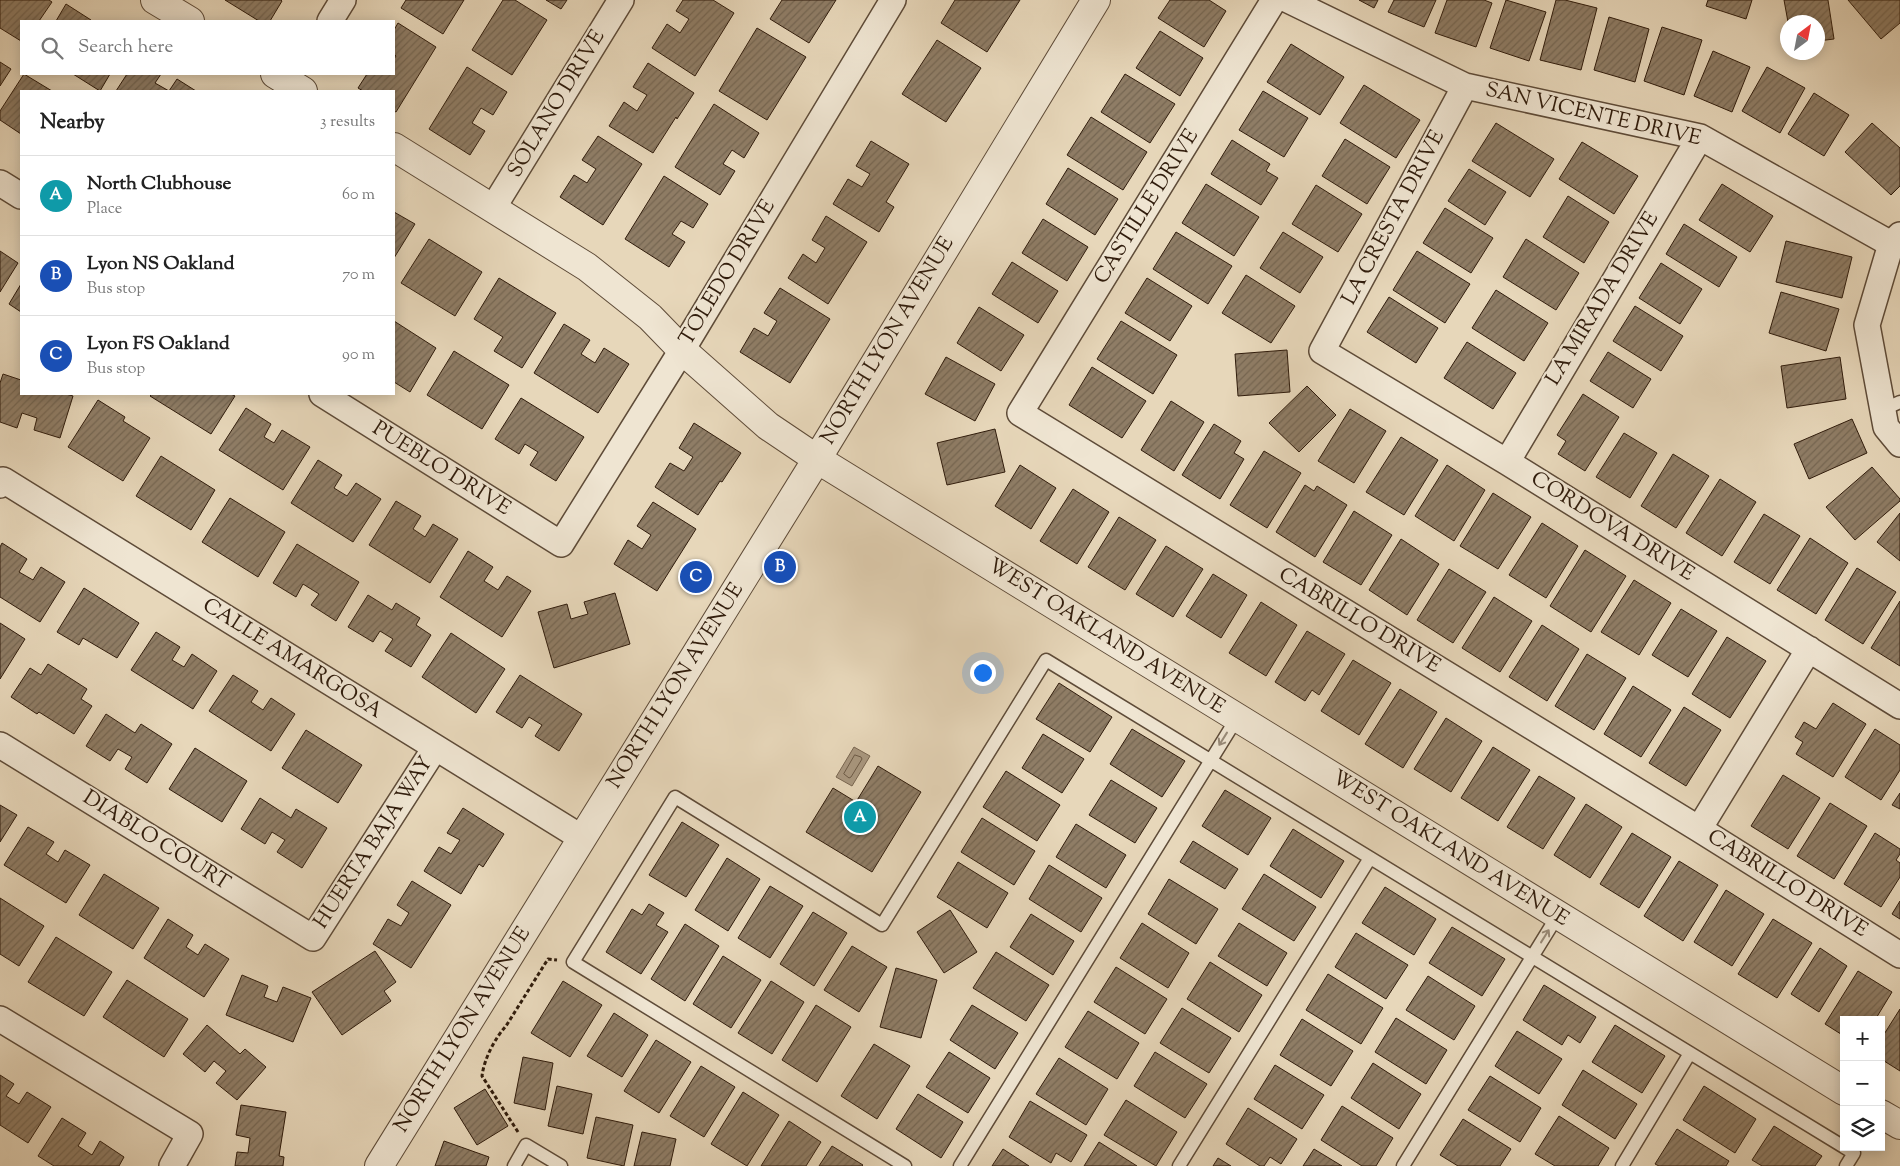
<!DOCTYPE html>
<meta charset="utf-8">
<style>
body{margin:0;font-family:"Sorts Mill Goudy",serif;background:#f6f6f6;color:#222}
.controls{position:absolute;right:15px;bottom:15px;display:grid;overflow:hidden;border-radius:0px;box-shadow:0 2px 12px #0003}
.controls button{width:45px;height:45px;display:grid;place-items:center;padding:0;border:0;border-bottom:1px solid #e0e0e0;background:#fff;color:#222;font:25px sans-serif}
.compass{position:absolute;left:1780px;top:15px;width:45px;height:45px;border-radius:50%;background:#fff;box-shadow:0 2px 12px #0003;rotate:32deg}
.you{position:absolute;left:982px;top:672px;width:18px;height:18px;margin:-12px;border:4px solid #fff;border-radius:50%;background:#1a73e8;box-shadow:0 0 0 8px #1a73e833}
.badge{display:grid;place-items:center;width:32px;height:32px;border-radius:50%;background:#d93025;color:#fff;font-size:16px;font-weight:700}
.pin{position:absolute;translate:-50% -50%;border:2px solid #fff;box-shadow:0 1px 5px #0006}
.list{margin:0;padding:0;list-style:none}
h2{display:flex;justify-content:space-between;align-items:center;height:65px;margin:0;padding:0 20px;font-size:21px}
h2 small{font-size:16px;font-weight:400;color:#767676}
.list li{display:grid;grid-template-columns:32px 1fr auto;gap:15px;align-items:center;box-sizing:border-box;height:80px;padding:0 20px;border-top:1px solid #e0e0e0}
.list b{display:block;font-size:19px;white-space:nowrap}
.list p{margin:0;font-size:16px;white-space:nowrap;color:#767676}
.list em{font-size:16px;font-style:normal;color:#767676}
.icon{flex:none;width:28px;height:28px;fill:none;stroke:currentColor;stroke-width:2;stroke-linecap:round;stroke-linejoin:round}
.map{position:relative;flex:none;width:1900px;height:1166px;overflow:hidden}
.search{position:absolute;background:#fff;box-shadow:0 2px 12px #0003;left:20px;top:20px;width:375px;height:55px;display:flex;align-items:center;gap:12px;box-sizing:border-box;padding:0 18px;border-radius:0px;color:#767676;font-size:19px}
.panel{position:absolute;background:#fff;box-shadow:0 2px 12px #0003;left:20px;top:90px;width:375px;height:305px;border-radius:0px}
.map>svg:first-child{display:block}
.water{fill:#a9977f;stroke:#796651}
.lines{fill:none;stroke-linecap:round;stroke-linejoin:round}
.shore{stroke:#6c5a46;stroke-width:1}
.building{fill:url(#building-hatch);stroke:#301c0c}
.service-casing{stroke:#5e4b38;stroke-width:15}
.minor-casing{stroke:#5e4b38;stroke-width:28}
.tertiary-casing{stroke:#5e4b38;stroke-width:30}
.path{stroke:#301c0c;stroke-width:3;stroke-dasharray:4 2.5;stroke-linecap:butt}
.service{stroke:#efe5d2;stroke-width:12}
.minor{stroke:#efe5d2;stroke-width:25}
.tertiary{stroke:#efe5d2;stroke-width:28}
.oneway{stroke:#998b79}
.labels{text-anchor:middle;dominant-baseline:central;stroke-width:4.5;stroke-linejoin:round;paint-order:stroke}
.street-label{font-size:21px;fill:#301c0c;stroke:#efe5d2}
</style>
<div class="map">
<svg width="1900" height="1166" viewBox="0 0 1900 1166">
<defs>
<pattern id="building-hatch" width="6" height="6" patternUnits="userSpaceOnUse" patternTransform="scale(1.25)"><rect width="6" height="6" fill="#8f7d66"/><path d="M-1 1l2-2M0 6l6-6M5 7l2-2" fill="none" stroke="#756652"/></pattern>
</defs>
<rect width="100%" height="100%" fill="#e7d7ba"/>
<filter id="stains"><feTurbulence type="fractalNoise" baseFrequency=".004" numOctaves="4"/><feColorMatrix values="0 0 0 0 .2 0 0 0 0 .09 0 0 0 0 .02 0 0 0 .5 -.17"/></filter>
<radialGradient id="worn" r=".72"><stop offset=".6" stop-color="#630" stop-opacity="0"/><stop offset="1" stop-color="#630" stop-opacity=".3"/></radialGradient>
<path class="water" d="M854 747 870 756 852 786 836 777Z"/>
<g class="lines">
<path class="shore" d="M855 755 861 757 862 759 851 777 849 778 844 774Z"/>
</g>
<path class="building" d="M0 0H49L52 2 39 21H21V41L0 28Z
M225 0H281L282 1 270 21H259Z
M406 0H464L443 34 401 8Z
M503 0H515L547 20 512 75 472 50Z
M546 0H567L561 9Z
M683 0H713L734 13 695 76 652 48 667 24 680 33 689 19 676 11Z
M782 0H836L809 43 770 19Z
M955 0H1020L987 52 941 23Z
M1170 0H1209L1226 11 1204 47 1158 18Z
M1359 0H1378L1374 8Z
M1394 0H1436L1424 27 1388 12Z
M1447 0H1484L1492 3 1476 47 1435 33Z
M1506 0 1546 12 1529 61 1490 48Z
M1556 0H1565L1597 8 1581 70 1540 60Z
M1708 0H1752L1746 19 1706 6Z
M1784 0H1828L1834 39 1818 41V22H1788Z
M1848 0H1900V23L1881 39Z
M66 4 91 20 90 21H56Z
M1609 17 1649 29 1635 82 1594 70Z
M398 23 436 47 396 112 394 111V91H363L358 88 367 74H394V59L396 56 394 54V30Z
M1662 27 1702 40 1684 95 1644 81Z
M757 28 806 57 767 120 719 91Z
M1160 31 1203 58 1180 96 1136 68Z
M937 40 981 68 946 122 902 94Z
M1291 44 1344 77 1320 115 1267 82Z
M1713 51 1750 67 1732 112 1694 96Z
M0 62 11 69 0 86Z
M648 63 694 93 677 119 676 117 653 153 609 126 624 102 637 111 647 95 633 87Z
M467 67 507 92 493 115 481 108 472 123 485 131 470 155 429 129Z
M1767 67 1805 88 1780 133 1742 111Z
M24 74 52 91H21V134L0 120V111Z
M73 74H110L100 91Z
M127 74H161L155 83 169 91H116Z
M1125 74 1175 104 1150 143 1101 112Z
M177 79 196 91H169Z
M1364 85 1420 120 1396 158 1340 123Z
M1263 91 1308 118 1284 157 1239 130Z
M1814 93 1849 115 1824 156 1788 134Z
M714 104 759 133 744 158 732 150 723 164 735 171 720 195 675 167Z
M1091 117 1147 152 1123 190 1067 155Z
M1496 123 1554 159 1530 197 1472 161Z
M1872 123 1900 148V186L1891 195 1845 152Z
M598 136 642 164 603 225 560 197 574 175 587 183 596 169 582 160Z
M1345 139 1390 167 1367 204 1322 176Z
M1232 140 1270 164 1266 171 1278 178 1261 205 1211 174Z
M871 141 909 164 886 202 894 207 879 232 833 204 848 179 862 187 870 174 856 166Z
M1582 142 1638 176 1614 214 1559 179Z
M1068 168 1118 199 1095 235 1046 204Z
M1469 169 1506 192 1485 225 1448 201Z
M664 176 708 204 693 228 681 221 672 234 685 242 669 267 625 239Z
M1206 184 1259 217 1234 256 1182 223Z
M1722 184 1773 216 1750 252 1699 220Z
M1316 185 1362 214 1338 252 1292 224Z
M1568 196 1609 222 1584 263 1543 237Z
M1445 208 1493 238 1471 273 1423 243Z
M394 212 415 224 394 258Z
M826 216 867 242 828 304 788 278 803 254 816 263 825 248 812 240Z
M1043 219 1088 247 1067 281 1022 253Z
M1684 224 1737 257 1719 287 1666 254Z
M1176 232 1232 266 1208 304 1153 269Z
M1283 232 1323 257 1300 293 1260 268Z
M429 239 482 272 455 316 401 283Z
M1526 239 1579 273 1556 310 1503 277Z
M1786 241 1852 257 1842 298 1776 282Z
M0 251 18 263 0 292Z
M1417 251 1470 284 1445 323 1393 290Z
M1012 262 1058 291 1038 323 992 294Z
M1661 263 1702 289 1680 324 1639 298Z
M1246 275 1295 306 1271 343 1222 313Z
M499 278 556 313 522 368 494 351 503 337 474 319Z
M1147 278 1192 306 1170 341 1125 313Z
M21 284V312L9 304Z
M780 288 830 319 790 383 740 352 754 328 768 336 777 321 764 313Z
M1496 290 1548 323 1524 361 1472 328Z
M1781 292 1839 309 1826 351 1769 333Z
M1389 297 1438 328 1416 363 1367 332Z
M1635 306 1683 336 1661 371 1613 341Z
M979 307 1024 335 1001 371 957 343Z
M394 321 436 348 410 392 394 382Z
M1121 321 1177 355 1153 394 1097 359Z
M564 324 590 340 581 354 595 363 604 348 629 364 598 413 534 373Z
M1467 342 1516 373 1493 409 1444 378Z
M1287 350 1290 392 1238 396 1235 354Z
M454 351 509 385 482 429 427 395Z
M1608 352 1651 379 1633 408 1590 381Z
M946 357 995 384 975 421 925 394Z
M1840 357 1846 399 1787 408 1781 366Z
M1092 367 1146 401 1122 438 1069 405Z
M3 374 21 380V394H66L73 396 60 438 34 430 37 418 22 413 17 428 0 422V383Z
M1307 386 1336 415 1299 452 1269 423Z
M152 394H231L235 396 211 434 150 396Z
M1583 394 1619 417 1585 471 1558 454 1566 441 1557 435Z
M521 398 584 437 556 481 530 465 538 452 525 444 519 454 495 439Z
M98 400 125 417 123 421 150 438 123 481 68 447Z
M1171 401 1204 422 1174 471 1141 450Z
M246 408 271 424 264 437 274 443 282 430 310 447 283 490 219 450Z
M1350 409 1386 431 1354 483 1318 461Z
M1852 419 1867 453 1809 479 1794 444Z
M694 423 741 453 722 482 720 481 698 515 655 487 670 463 684 471 693 457 679 448Z
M1214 424 1241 441 1234 453 1244 459 1220 499 1182 475Z
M995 429 1005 472 947 485 937 443Z
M1624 433 1657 453 1630 498 1596 477Z
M1401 437 1438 460 1404 515 1366 492Z
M1264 451 1301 473 1267 528 1230 505Z
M1673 454 1709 476 1676 528 1641 506Z
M161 456 215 490 191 530 136 496Z
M318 460 342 475 334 488 347 496 356 483 381 499 353 542 291 503Z
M1020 465 1056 488 1031 529 995 506Z
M1447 465 1485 490 1454 541 1415 516Z
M1872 467 1900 499V501L1855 540 1826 507Z
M1720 479 1756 502 1722 556 1686 533Z
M1305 485 1314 491 1317 486 1347 505 1315 557 1276 532Z
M1073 489 1109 512 1077 564 1040 541Z
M1493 493 1531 517 1498 569 1460 546Z
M230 498 285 532 258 577 202 542Z
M396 501 421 516 413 529 425 537 433 524 458 539 430 583 369 545Z
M653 502 696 529 657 591 614 564 628 540 642 549 651 535 637 526Z
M1354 511 1392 535 1361 585 1323 562Z
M1900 513V561L1877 542Z
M1764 514 1800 536 1770 584 1734 562Z
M1119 517 1156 540 1125 590 1088 567Z
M1542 523 1578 546 1546 598 1509 575Z
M1810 538 1848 563 1816 614 1777 590Z
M1401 539 1439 564 1407 615 1369 590Z
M2 543 27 559 19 572 33 580 41 567 65 582 40 622 0 597V547Z
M297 544 359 582 336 621 311 605 319 594 303 584 296 597 273 583Z
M1166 546 1203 569 1173 617 1136 594Z
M1585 550 1626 576 1591 632 1550 606Z
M468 551 493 567 484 581 498 590 507 576 531 591 502 637 440 597Z
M1857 568 1896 592 1863 644 1825 620Z
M1449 569 1486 592 1453 643 1417 620Z
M1213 574 1247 595 1221 638 1186 616Z
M1634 580 1671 603 1639 655 1601 632Z
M84 588 139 623 117 658 83 638 79 645 57 632Z
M615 593 630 644 554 668 538 612 567 604 571 619 588 614 584 602Z
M368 595 392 610 396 603 420 618 416 625 431 635 411 667 385 651 393 639 380 631 373 642 348 627Z
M1494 597 1532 621 1500 672 1462 648Z
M1900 601V666L1871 648Z
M1261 602 1297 625 1266 676 1229 653Z
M1681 609 1717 631 1688 677 1652 655Z
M0 623 25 639 0 679Z
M1542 625 1579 649 1547 701 1509 677Z
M1307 631 1345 654 1319 695 1312 690 1305 701 1275 682Z
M156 632 180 647 172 660 184 667 192 654 217 671 193 709 131 670Z
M451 633 505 669 476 713 422 677Z
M1727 637 1766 661 1730 718 1692 694Z
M1587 654 1626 678 1594 730 1555 706Z
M1353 660 1391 683 1359 735 1321 711Z
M48 664 87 689 81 699 92 706 74 734 39 712 37 714 11 697 30 668 41 675Z
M233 675 258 691 251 702 263 710 271 698 295 714 271 751 209 711Z
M520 675 582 714 559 751 535 736 542 725 529 717 522 728 496 712Z
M1059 683 1112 717 1090 752 1036 719Z
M1633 686 1671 710 1641 757 1604 734Z
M1400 689 1437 712 1403 768 1365 744Z
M1833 703 1866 724 1833 777 1796 754 1803 742 1795 737 1804 722 1816 729Z
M1684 707 1721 730 1686 786 1649 763Z
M106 714 135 733 141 724 172 744 147 783 125 769 132 757 118 749 110 761 86 746Z
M1446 718 1482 741 1451 792 1414 769Z
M1132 729 1185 761 1162 797 1110 764Z
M1875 729 1900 745V770L1881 800 1845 777Z
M306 730 362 765 338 803 282 768Z
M1043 734 1084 759 1062 793 1022 768Z
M1493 747 1530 770 1498 821 1461 798Z
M195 748 247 781 222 822 169 789Z
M878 766 921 792 872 872 806 832 833 788 856 802Z
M1006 771 1060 805 1037 841 983 807Z
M1783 775 1820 798 1788 849 1751 826Z
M1539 776 1575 798 1543 849 1507 827Z
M1111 780 1157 808 1135 843 1089 815Z
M1225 790 1271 818 1248 855 1202 826Z
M1900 793V809L1892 805Z
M260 798 291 818 296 809 327 828 302 868 277 852 285 840 272 832 265 844 241 829Z
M1830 803 1867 826 1834 879 1797 856Z
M1586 804 1622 827 1590 878 1554 855Z
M0 805 17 815 0 842Z
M463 808 504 834 483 867 479 864 461 894 424 871 439 847 451 854 460 840 447 833Z
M982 818 1035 851 1014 885 961 852Z
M682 822 719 845 686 897 649 875Z
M1076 824 1126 855 1106 888 1056 857Z
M28 827 54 842 46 854 58 862 65 850 90 865 66 903 4 865Z
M1293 829 1344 861 1321 898 1270 866Z
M1632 833 1671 857 1639 908 1600 884Z
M1875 833 1900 849V854L1896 860 1900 863V877L1881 907 1844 884Z
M1193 841 1238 869 1225 889 1180 862Z
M727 858 760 879 728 931 695 910Z
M1679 861 1718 885 1683 941 1644 916Z
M958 862 1008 893 987 928 937 897Z
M1049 865 1102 898 1081 932 1029 899Z
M104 874 159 908 133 949 79 915Z
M1264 874 1316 907 1294 941 1242 909Z
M1169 879 1218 909 1196 944 1148 914Z
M412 881 451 905 411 968 373 944 388 919 401 926 409 913 397 905Z
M770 886 803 906 770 958 738 938Z
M1385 887 1436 919 1414 955 1362 923Z
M1726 890 1764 914 1732 966 1694 942Z
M0 898 44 926 19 966 0 954Z
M1900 901V919L1892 914Z
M649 904 664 913 656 925 668 932 641 974 606 952 632 909 642 915Z
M950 910 977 952 944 973 917 932Z
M813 912 847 933 814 986 780 964Z
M1031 914 1074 941 1053 975 1010 947Z
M168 919 193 935 186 947 198 955 205 944 229 959 204 997 144 958Z
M1773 919 1812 943 1777 998 1738 974Z
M1142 923 1189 953 1168 988 1120 958Z
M1239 923 1287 953 1267 986 1218 956Z
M685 924 719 946 685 1001 651 979Z
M1452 927 1505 959 1482 996 1429 963Z
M1356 933 1408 965 1386 999 1335 967Z
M56 937 112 972 84 1016 28 982Z
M852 946 887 967 859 1012 824 990Z
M1820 948 1847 966 1819 1012 1791 994Z
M375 951 396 982 384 991 391 1001 342 1035 312 992Z
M996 952 1049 985 1026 1021 973 988Z
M723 956 761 980 731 1028 693 1004Z
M1210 962 1262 995 1239 1032 1187 999Z
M1116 967 1167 999 1145 1034 1094 1002Z
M896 968 937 980 921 1038 880 1027Z
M1858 971 1892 992 1875 1020H1844V1036L1825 1024Z
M1328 974 1383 1008 1361 1044 1306 1010Z
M242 975 268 986 264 997 277 1002 283 987 311 998 293 1042 226 1015Z
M1428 976 1475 1006 1454 1040 1406 1010Z
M127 980 188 1019 164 1057 103 1017Z
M563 981 602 1005 570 1057 531 1033Z
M771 981 804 1002 772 1054 738 1033Z
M1544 985 1596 1017 1580 1043 1568 1035 1562 1045 1523 1020Z
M816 1005 851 1027 817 1082 782 1060Z
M972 1005 1018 1033 995 1069 950 1040Z
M1182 1008 1231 1038 1209 1073 1160 1043Z
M1900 1009V1071L1881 1059V1039Z
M1088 1011 1139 1043 1117 1079 1065 1047Z
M614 1013 648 1035 622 1077 587 1056Z
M1396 1018 1447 1050 1426 1084 1375 1052Z
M1302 1019 1353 1051 1331 1086 1280 1055Z
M207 1025 240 1054 245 1049 266 1067 237 1100 216 1083 226 1071 214 1061 205 1072 183 1054Z
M1615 1025 1665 1056 1642 1093 1592 1062Z
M1517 1031 1562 1059 1539 1094 1495 1066Z
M656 1040 691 1062 659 1113 624 1091Z
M874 1044 910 1066 877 1119 841 1096Z
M949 1052 990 1078 968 1113 926 1087Z
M1155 1052 1207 1084 1185 1118 1134 1086Z
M523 1057 553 1063 545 1110 514 1103Z
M1059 1058 1108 1089 1086 1125 1036 1094Z
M1373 1063 1421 1094 1399 1129 1351 1098Z
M1275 1065 1324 1095 1302 1129 1254 1099Z
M701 1066 735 1087 704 1137 670 1116Z
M1583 1070 1637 1104 1615 1139 1562 1105Z
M0 1075 14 1084 6 1096 19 1104 27 1092 51 1107 28 1143 0 1125Z
M1490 1076 1541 1108 1520 1142 1468 1110Z
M557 1086 592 1094 583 1134 548 1126Z
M1704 1086 1756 1119 1735 1153 1683 1120Z
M485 1089 508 1126 477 1145 454 1108Z
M743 1092 779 1115 747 1166 711 1144Z
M918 1094 963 1122 941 1158 896 1129Z
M1126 1100 1177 1132 1156 1166 1104 1135Z
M1030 1101 1087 1135 1071 1162 1056 1153 1051 1163 1009 1137Z
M241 1105 286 1112 279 1156 284 1157 283 1166H235L237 1152 248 1153 250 1138 236 1135Z
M1342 1106 1393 1138 1376 1166H1362L1321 1140Z
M1248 1108 1297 1139 1281 1164 1270 1157 1264 1166H1260L1226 1144Z
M1559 1116 1609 1148 1598 1166H1555L1535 1154Z
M596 1117 633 1125 624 1166 587 1158Z
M62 1118 86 1133 78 1146 92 1155 100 1141 124 1157 119 1166H54L38 1156Z
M1463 1119 1511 1149 1500 1166H1458L1440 1155Z
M789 1121 821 1142 806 1166H761Z
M1774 1126 1822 1156 1815 1166H1762L1752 1160Z
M1677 1129 1729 1161 1726 1166H1659L1655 1164Z
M642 1132 676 1139 670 1166H634Z
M444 1141 489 1157 486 1166H435Z
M1099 1142 1137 1166H1084Z
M832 1146 863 1165 862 1166H819Z
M1003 1149 1029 1166H992Z
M1314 1149 1342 1166H1303Z
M1218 1158 1231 1166H1213Z"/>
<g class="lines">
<g class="service-casing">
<path id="service" d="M1882 410 1900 402
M1844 1147 1854 1153 1846 1166
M514 1166 526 1145 561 1166
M905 1166 573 962 675 797 882 925 1046 660 1844 1147
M960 1166 1237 718
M1179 1166 1370 858
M1403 1166 1558 915
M1622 1166 1690 1053"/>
</g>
<g class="minor-casing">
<path id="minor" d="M1274 0 1020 413 1699 829 1900 955
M1288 0 1465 86 1700 137 1891 244
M330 21 343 0
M1465 86 1322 351 1507 462 1900 706
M0 183 21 196
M493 208 621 0
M1900 235 1891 244 1867 325 1886 427 1900 444
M322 394 561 544 682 350 893 0
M1507 462 1700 137
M0 485 3 480 582 838
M0 745 313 938 435 748
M1699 829 1809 649
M0 1019 190 1134 172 1166"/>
</g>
<g class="tertiary-casing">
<path id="tertiary" d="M155 0 190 21
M275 74 303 91
M394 147 587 267 650 317 682 350 768 426 817 459 1844 1091
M1881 1114 1900 1125
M379 1166 817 459 1096 0"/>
</g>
<path class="path" d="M518 1132 482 1076C484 1059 495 1038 506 1026L548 959 557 960"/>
<use href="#service" class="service"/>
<use href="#minor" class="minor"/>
<use href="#tertiary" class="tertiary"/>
</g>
<defs><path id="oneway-shaft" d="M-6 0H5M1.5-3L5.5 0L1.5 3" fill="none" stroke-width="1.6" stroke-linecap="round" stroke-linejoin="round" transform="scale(1.25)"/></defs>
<g class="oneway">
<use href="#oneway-shaft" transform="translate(1223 739) rotate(122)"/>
<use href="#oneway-shaft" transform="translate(1545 936) rotate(-58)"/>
</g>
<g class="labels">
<g class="street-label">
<text transform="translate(557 104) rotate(-59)">SOLANO DRIVE</text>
<text transform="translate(1593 115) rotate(13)">SAN VICENTE DRIVE</text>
<text transform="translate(1147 207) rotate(-58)">CASTILLE DRIVE</text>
<text transform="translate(1394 218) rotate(-62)">LA CRESTA DRIVE</text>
<text transform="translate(728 273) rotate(-59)">TOLEDO DRIVE</text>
<text transform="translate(1603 299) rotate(-59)">LA MIRADA DRIVE</text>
<text transform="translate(888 341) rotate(-59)">NORTH LYON AVENUE</text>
<text transform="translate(441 469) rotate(32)">PUEBLO DRIVE</text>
<text transform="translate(1612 527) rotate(32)">CORDOVA DRIVE</text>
<text transform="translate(1359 621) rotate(31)">CABRILLO DRIVE</text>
<text transform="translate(1106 637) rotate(32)">WEST OAKLAND AVENUE</text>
<text transform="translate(292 659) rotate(32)">CALLE AMARGOSA</text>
<text transform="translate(676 686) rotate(-58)">NORTH LYON AVENUE</text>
<text transform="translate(156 841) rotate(32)">DIABLO COURT</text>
<text transform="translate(374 843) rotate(-57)">HUERTA BAJA WAY</text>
<text transform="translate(1450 849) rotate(32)">WEST OAKLAND AVENUE</text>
<text transform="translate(1787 884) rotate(32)">CABRILLO DRIVE</text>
<text transform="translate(463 1030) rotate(-58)">NORTH LYON AVENUE</text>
</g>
</g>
<rect width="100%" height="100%" filter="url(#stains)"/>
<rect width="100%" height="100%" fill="url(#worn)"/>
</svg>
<div class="controls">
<button>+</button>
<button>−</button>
<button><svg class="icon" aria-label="layers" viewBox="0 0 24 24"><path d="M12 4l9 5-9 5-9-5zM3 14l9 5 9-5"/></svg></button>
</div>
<svg class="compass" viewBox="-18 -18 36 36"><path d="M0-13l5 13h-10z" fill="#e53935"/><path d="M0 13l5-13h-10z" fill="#767676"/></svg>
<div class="you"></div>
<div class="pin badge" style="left:860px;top:817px;background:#0f9aa8">A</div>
<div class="pin badge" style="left:780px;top:567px;background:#1a4fb4">B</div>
<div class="pin badge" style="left:696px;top:577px;background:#1a4fb4">C</div>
<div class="search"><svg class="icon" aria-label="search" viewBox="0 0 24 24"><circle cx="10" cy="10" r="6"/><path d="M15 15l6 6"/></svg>Search here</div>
<section class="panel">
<h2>Nearby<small>3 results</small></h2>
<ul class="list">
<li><span class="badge" style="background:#0f9aa8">A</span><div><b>North Clubhouse</b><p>Place</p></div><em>60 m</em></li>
<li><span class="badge" style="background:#1a4fb4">B</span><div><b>Lyon NS Oakland</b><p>Bus stop</p></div><em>70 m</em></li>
<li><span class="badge" style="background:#1a4fb4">C</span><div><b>Lyon FS Oakland</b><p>Bus stop</p></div><em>90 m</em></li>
</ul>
</section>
</div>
